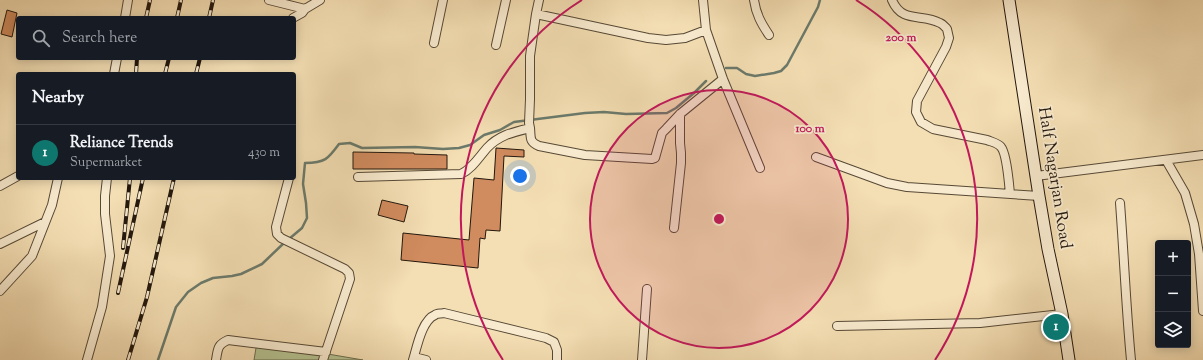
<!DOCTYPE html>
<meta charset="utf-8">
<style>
body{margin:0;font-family:"Sorts Mill Goudy",serif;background:#242831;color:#f1f3f6}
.controls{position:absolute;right:12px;bottom:12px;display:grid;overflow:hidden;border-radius:4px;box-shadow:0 2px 10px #0003}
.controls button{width:36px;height:36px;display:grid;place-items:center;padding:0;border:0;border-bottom:1px solid #363941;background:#171b24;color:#f1f3f6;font:20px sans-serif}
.you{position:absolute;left:520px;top:176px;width:14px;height:14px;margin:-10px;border:3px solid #fff;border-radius:50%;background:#1a73e8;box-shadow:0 0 0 6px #1a73e833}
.badge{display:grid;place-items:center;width:26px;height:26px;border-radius:50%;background:#0f766e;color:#fff;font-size:13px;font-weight:700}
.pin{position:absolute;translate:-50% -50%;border:2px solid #fff;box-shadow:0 1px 4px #0006}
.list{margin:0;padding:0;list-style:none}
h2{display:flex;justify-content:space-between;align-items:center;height:52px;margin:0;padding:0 16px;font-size:17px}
h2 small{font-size:13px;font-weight:400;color:#9ea1a6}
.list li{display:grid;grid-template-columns:26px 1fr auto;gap:12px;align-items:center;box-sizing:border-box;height:56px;padding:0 16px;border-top:1px solid #363941}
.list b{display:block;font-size:15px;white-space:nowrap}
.list p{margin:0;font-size:13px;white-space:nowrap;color:#9ea1a6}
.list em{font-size:13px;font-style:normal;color:#9ea1a6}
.icon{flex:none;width:22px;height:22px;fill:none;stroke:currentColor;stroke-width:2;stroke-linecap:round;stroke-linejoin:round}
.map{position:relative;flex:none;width:1203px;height:360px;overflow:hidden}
.search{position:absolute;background:#171b24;box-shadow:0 2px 10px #0003;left:16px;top:16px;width:280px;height:44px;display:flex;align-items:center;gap:10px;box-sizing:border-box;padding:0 14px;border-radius:4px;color:#9ea1a6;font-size:15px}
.panel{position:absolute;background:#171b24;box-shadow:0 2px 10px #0003;left:16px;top:72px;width:280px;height:108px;border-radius:4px}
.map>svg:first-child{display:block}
.green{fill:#b5c291;stroke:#6c6c4f}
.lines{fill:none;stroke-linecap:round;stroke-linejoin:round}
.stream{stroke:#6b7a6b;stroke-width:2.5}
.building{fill:#d08b5e;stroke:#22170d}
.street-casing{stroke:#564936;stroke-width:10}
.secondary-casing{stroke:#22170d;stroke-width:13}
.street{stroke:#f8eace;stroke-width:8}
.secondary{stroke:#f8eace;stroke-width:11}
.rail-casing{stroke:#22170d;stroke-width:4}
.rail{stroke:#f8eace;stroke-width:2.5;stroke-dasharray:8;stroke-linecap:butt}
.ring{fill:none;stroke:#c2185b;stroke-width:2}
.labels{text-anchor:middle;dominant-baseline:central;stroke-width:3.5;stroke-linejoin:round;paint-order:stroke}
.street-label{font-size:17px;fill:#22170d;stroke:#f8eace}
.centre{fill:#c2185b;stroke:#f8eace;stroke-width:2}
.ring-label{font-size:12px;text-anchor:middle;font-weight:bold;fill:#c2185b;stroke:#f8eace;stroke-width:3.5;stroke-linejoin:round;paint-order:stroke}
</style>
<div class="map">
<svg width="1203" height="360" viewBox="0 0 1203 360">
<rect width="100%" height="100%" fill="#f4deb3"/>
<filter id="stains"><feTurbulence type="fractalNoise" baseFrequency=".005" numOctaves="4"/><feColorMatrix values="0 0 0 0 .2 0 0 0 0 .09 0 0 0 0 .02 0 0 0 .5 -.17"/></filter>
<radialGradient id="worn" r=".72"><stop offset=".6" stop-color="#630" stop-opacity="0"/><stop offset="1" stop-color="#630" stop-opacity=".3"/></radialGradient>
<path class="green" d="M257 342 363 360H254Z"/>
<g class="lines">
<path class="stream" d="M726 68H737L746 74 755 76 774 73 781 71 787 65 818 7 820 0
M289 239 302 228 307 218 306 203 303 184 305 163C325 163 328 159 339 144L350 143 362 148 415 147 443 149 459 148 470 145 484 135 500 130 514 122 585 113 604 112 626 114 667 113 676 108 694 93 706 81
M158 360 176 307 188 292 201 283 213 278 232 276 241 274 262 264 285 242"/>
</g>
<path class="building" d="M7 10 17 13 12 37 1 34Z
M496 148 524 150V157L504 156 500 231 486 230 485 239 480 238 478 268 401 260 403 233 469 240 474 178 494 180Z
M353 152 414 153V154L447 155V169H353Z
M382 200 408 206 404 222 378 215Z"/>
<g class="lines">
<g class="street-casing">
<path id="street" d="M269 0 305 9
M703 0 706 30 723 79 760 168
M754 0C756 14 761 23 769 35
M892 0C902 24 922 13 940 23 943 24 945 27 947 29L949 38 946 47 917 101 916 112 921 122 933 129 987 140C992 142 998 143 1001 147 1007 154 1009 184 1010 194
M536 14 648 38 666 40 685 38 706 30
M125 18 128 0
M293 18 302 13 305 9 320 0
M434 43 443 0
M496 45 506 0
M114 74 117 58
M530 128C531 138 529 142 539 146L585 155 652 159 655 158 662 133 666 129 680 114 723 79
M816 157 887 183 907 187 1039 196
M1166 160 1185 193 1194 224 1199 254 1203 311
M1036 176 1203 155
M358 177 461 174C472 169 479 157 487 148 499 135 514 132 530 128L529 123 530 99V56L536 14 539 0
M289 178 276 227 277 234 281 238 345 269 349 273 350 279 323 360
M0 186 18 176
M1120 203C1124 255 1126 308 1131 360
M674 228 681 163V153L680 143V114
M0 244 45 222
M0 291 32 256 52 205 58 178
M837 326 980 323 1062 314
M414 357 426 360
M87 360 102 307 110 256 105 214V196L107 178
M216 360C218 349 217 345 228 340L326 352
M413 360C417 347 422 320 435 315 437 313 441 314 444 313L546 338 554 342 557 350V360
M642 360 647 289"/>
</g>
<g class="secondary-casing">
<path id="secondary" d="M1009 0 1039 196 1048 249 1062 314 1069 360"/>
</g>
<use href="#street" class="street"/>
<use href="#secondary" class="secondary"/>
<g class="rail-casing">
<path id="rail" d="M146 18 150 0
M177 18 181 0
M209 18 213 0
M136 74 137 58
M165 74 169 58
M196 74 200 58
M123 248 130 178
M118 293 143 178
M128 360 147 297 174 178"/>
</g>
<use href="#rail" class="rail"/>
</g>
<circle cx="719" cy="219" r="129" fill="#c2185b" fill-opacity=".12"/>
<g class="ring">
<circle cx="719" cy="219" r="129"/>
<path d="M503 360A258 258 0 0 1 582 0M856 0A258 258 0 0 1 935 360"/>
</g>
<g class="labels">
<g class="street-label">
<text transform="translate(1054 178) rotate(81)">Half Nagarjan Road</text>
</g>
</g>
<circle cx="719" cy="219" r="6" class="centre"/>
<g class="ring-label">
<text x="901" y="41">200 m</text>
<text x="810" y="132">100 m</text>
</g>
<rect width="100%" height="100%" filter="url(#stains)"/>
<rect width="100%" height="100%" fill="url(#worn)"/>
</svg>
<div class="controls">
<button>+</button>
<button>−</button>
<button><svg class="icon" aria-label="layers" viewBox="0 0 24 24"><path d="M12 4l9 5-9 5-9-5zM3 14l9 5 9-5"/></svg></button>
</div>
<div class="you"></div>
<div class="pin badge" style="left:1056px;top:327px">1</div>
<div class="search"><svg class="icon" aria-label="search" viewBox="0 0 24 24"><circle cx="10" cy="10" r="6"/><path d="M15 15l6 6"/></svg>Search here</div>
<section class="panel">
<h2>Nearby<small></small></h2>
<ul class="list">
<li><span class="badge">1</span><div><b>Reliance Trends</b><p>Supermarket</p></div><em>430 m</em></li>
</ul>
</section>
</div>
